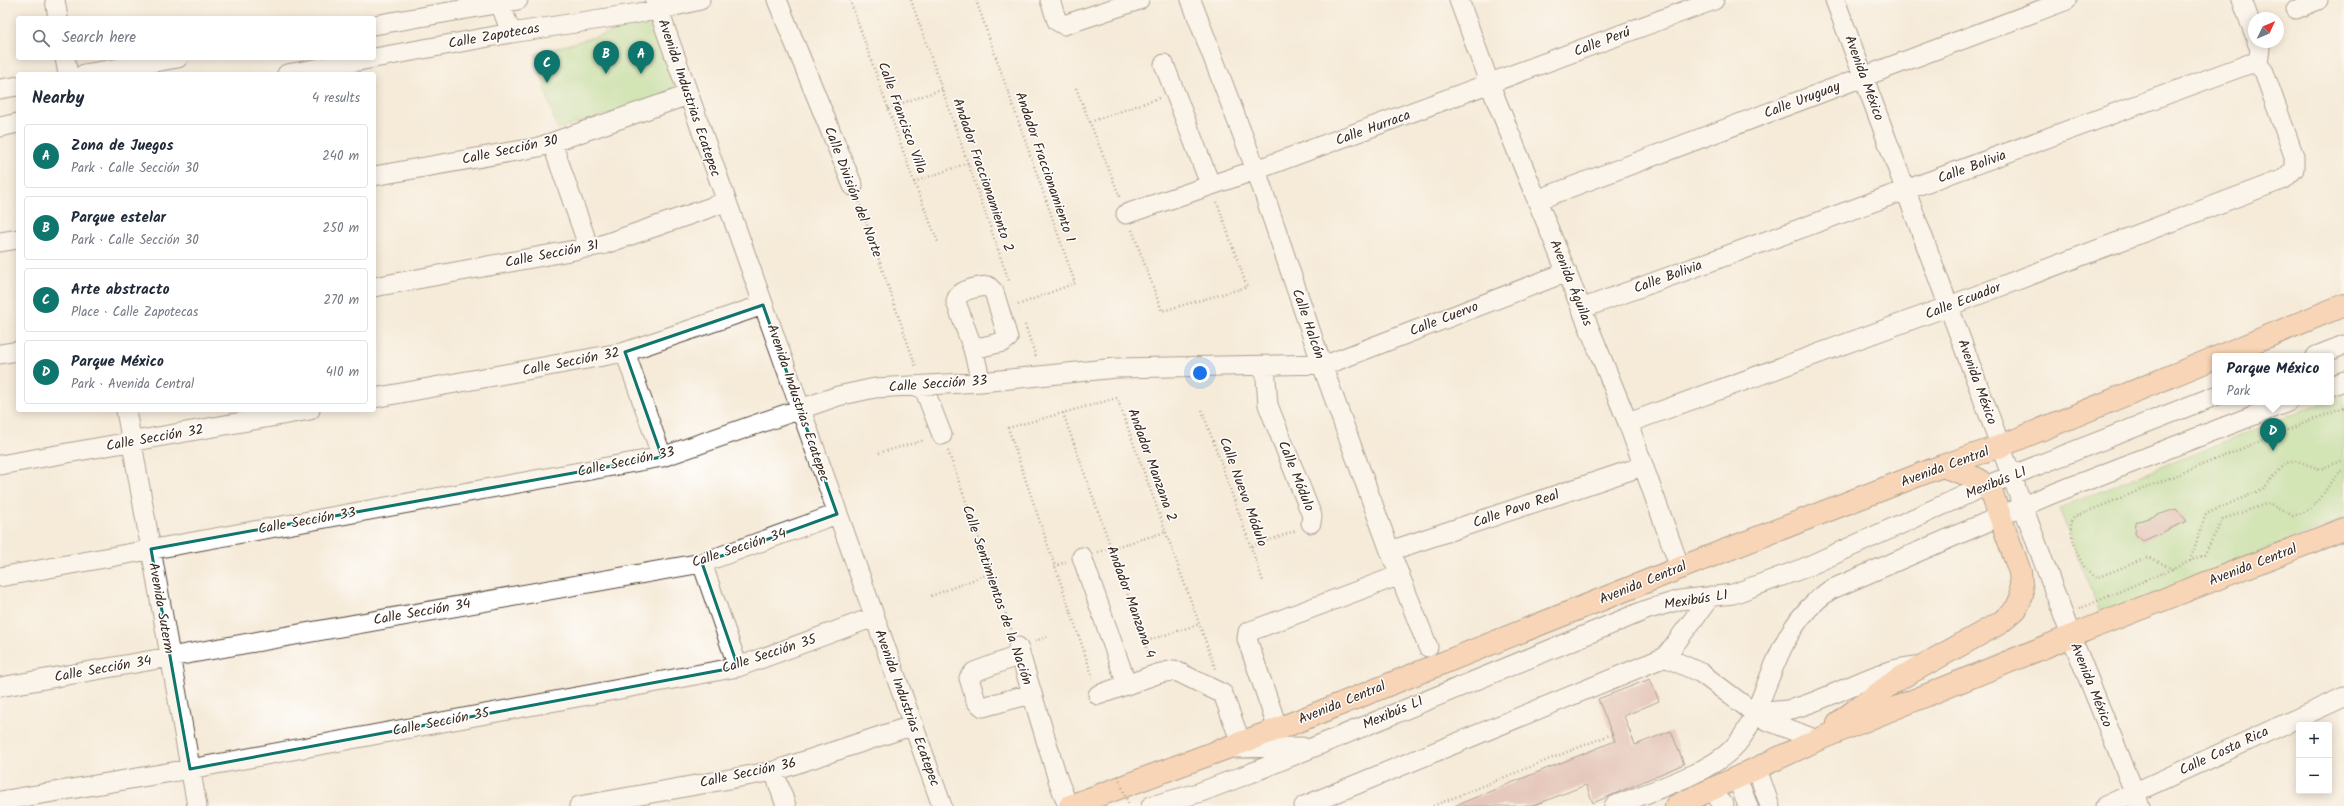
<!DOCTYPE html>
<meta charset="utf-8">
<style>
body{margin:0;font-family:Kalam,sans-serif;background:#f2f2f3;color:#1f2937}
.controls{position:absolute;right:12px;bottom:12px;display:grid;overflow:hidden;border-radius:4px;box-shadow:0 2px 10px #0003}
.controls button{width:36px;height:36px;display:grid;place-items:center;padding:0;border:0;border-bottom:1px solid #e0e1e3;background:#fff;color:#1f2937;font:20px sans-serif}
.compass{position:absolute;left:2248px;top:12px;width:36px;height:36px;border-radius:50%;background:#fff;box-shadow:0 2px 10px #0003;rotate:46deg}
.you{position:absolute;left:1200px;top:373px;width:14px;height:14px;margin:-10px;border:3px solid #fff;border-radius:50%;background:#1a73e8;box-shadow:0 0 0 6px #1a73e833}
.badge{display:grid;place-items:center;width:26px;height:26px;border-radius:50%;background:#0f766e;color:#fff;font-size:13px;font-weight:700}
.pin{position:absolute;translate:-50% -33px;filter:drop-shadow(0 1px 2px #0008)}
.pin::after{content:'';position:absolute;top:21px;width:14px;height:12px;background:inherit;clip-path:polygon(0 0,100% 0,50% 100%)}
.popup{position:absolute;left:2212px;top:353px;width:122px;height:52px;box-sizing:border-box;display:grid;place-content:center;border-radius:4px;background:#fff;filter:drop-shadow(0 1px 3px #0005);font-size:13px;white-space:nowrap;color:#747a83}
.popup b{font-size:15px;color:#1f2937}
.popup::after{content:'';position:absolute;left:50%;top:100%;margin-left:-8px;border:8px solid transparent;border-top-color:#fff}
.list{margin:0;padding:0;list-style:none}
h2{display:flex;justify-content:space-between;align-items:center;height:52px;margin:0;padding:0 16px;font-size:17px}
h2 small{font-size:13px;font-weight:400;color:#747a83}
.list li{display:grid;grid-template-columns:26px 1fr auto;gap:12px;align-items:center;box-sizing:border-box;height:64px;margin:0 8px 8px;padding:0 8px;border:1px solid #e0e1e3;border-radius:4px}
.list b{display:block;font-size:15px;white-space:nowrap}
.list p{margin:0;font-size:13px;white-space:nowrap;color:#747a83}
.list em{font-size:13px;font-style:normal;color:#747a83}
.icon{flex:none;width:22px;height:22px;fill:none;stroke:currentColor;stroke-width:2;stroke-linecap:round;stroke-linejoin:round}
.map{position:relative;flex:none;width:2344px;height:806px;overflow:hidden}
.search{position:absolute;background:#fff;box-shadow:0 2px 10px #0003;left:16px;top:16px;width:360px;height:44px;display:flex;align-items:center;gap:10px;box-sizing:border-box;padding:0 14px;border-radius:4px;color:#747a83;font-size:15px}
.panel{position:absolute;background:#fff;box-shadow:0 2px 10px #0003;left:16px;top:72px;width:360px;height:340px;border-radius:4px}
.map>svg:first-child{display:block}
.green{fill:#a8db8a;stroke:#728254}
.building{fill:#d29d98}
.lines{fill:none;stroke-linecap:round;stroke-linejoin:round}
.minor-casing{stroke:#57473a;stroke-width:21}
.highway-casing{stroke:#57473a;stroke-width:24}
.path{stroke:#57473a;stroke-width:2.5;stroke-dasharray:1 3;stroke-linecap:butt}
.minor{stroke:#fff;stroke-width:19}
.highway{stroke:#fabb8c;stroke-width:22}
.path-bridge{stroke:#57473a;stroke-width:2.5;stroke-dasharray:1 3;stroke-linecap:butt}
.marked{fill:none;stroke:#0f766e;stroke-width:3;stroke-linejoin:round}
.labels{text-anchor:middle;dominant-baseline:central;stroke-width:3;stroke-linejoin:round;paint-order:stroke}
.street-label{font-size:14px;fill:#3b2a1e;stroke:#fff}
</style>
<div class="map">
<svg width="2344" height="806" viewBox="0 0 2344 806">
<rect width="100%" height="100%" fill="#fff"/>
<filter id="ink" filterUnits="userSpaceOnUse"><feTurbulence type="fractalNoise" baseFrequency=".025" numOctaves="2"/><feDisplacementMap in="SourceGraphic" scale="8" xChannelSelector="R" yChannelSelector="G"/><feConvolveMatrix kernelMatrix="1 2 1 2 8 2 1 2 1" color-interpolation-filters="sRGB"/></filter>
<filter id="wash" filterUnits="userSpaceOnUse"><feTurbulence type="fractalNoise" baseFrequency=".012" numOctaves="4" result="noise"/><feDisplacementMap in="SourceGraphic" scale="16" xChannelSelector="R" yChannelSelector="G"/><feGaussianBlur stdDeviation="0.9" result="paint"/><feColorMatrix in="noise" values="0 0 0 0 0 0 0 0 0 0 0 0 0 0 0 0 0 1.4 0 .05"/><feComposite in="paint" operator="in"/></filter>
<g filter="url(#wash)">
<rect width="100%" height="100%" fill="#f6ebd9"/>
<path class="green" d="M656 19 678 94 557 129 535 54Z
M2344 394V519L2101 616 2059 508 2324 402H2331V399Z"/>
<g id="blocks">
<path class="building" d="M2176 509 2187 521 2143 541 2135 534 2136 522Z
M1650 679 1659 701 1624 716 1635 745 1671 731 1684 764 1593 803 1586 785 1532 806H1454L1615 741 1598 699Z"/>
</g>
</g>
<g filter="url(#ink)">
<use href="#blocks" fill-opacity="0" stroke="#57473a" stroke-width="1"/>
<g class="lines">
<g class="minor-casing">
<path id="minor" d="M55 0 58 18
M499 0 511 33
M655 0 942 806
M777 0 853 186
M1050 0 1057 21 1064 25 1139 0
M1191 0 1256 170 1322 365 1390 551 1428 647
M1459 0 1490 85 1628 423 1680 568
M1835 0 2071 636 2140 806
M2242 0 2254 33
M2296 9 2318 0
M374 25 518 0
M2257 42 2260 48 2258 64
M65 58 68 74
M1164 64 1210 184
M84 74 178 58
M287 74 511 33 658 10 700 0
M0 89 18 86
M0 127 18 123
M552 143 589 248
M374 176 539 147 688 95
M1537 200 2067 0
M1126 214 1256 170 1714 0
M0 242 18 239
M374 287 602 245 726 202
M1581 309 2249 64H2258L2264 72 2294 156V169L2284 179 1949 306 1628 423
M973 349 1003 342 1008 338 994 292 988 286C978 287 958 289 956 302L973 349 981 382
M625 352 662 457
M0 354 18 351
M2316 356 2344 345
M1265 366 1268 405 1312 516 1311 523
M923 386 942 435
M2331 386 2344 381
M374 398 625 352 763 305
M126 410 197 806
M0 465 310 410
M1390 551 1643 466
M1082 557 1127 685
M702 563 738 667
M0 577 662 457 838 396 875 388 981 382 1116 368 1328 364 1567 272
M1711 596 1665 657 1701 673 1761 718 1817 740
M1018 647 1058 780 1068 806
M1020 655 974 672 969 678 976 701 983 707 1031 694
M0 687 702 563 837 514
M1098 695 1157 674 1174 670 1223 694 1241 743
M1756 712C1768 712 1780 711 1792 709 1835 698 1872 670 1916 666
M1278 729 1247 639 1248 632 1400 575
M1231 748 1302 747
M1757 769 1770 806
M774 771 786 806
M1737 778 1748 806
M1712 790 1724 806
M0 801 190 769 738 667 874 617
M579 806 774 771 914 725
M1151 806 1198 793 1251 773 1646 610 1680 600 1733 594 1804 568 1985 486 2215 396
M1304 806 1665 657
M1614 806C1648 792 1708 774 1733 748 1746 735 1753 718 1760 701 1778 657 1789 618 1830 590L2047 496 2288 402
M2105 806 2344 697"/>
</g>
<g class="highway-casing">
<path id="highway" d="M2220 356 2344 305
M1838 723 1895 681 2000 623 2016 609 2022 596 2020 572 1992 494 1978 479 1942 466
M1070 806 1278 729 1680 568 1942 466 2001 446 2215 358
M1676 806 1817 740 2096 626 2344 529"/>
</g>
<path class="path" d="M850 0 914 182 938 242
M911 0 1009 281
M976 0 1075 283 1018 305
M1076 88 1120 197
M888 108 943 89
M1090 122 1159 98
M914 182 968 163
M859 202 916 367
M1132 230 1162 311 1247 287 1217 202
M1025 325 1036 357
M1202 410 1263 581
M1063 413 1150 657
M948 451 1012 631
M879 453 925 440
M1252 546 1295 531
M1098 552 1166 532
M2190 561 2206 514 2263 489 2286 463 2297 461 2320 469 2344 460
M1054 566 1066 562
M2173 569 2149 557 2096 578C2081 570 2071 540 2070 523L2074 517 2344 407
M931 596 991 573
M2079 609 2204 555 2223 519 2269 503 2293 516C2301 513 2309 511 2315 504 2327 494 2327 480 2344 471
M1035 641 1047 637
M1143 642 1200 624
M1093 678 1008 428 1117 398 1216 670
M1433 806 1612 734"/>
<use href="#minor" class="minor"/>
<use href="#highway" class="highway"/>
<path class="path-bridge" d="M1118 776 1129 806"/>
</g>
</g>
<path d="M0 0H2344V806H0ZM763 305 837 514 702 563 738 667 190 769 151 549 662 457 625 352Z" fill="#f6ebd9" fill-opacity=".55" fill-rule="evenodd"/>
<path class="marked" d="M763 305 837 514 702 563 738 667 190 769 151 549 662 457 625 352Z"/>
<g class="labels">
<g class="street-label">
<text transform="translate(494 36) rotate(-10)">Calle Zapotecas</text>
<text transform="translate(1602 42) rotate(-21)">Calle Perú</text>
<text transform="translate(1864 78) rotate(70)">Avenida México</text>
<text transform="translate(689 98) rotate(71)">Avenida Industrias Ecatepec</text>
<text transform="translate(1802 100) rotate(-21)">Calle Uruguay</text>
<text transform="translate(902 118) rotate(70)">Calle Francisco Villa</text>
<text transform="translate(1373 128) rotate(-20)">Calle Hurraca</text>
<text transform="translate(510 150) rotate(-12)">Calle Sección 30</text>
<text transform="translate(1045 167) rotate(71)">Andador Fraccionamiento 1</text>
<text transform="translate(1972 167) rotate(-20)">Calle Bolivia</text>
<text transform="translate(983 175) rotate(71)">Andador Fraccionamiento 2</text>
<text transform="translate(853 192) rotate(69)">Calle División del Norte</text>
<text transform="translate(552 254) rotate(-11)">Calle Sección 31</text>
<text transform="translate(1668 277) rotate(-20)">Calle Bolivia</text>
<text transform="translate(1571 283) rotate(68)">Avenida Águilas</text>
<text transform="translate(1963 301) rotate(-21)">Calle Ecuador</text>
<text transform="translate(1444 319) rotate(-21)">Calle Cuervo</text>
<text transform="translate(1308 324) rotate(71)">Calle Halcón</text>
<text transform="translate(571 362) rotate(-11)">Calle Sección 32</text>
<text transform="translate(1977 382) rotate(70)">Avenida México</text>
<text transform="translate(938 384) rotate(-4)">Calle Sección 33</text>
<text transform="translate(798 403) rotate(71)">Avenida Industrias Ecatepec</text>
<text transform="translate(155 438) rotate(-10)">Calle Sección 32</text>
<text transform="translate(626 462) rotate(-12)">Calle Sección 33</text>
<text transform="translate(1152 465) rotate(70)">Andador Manzana 2</text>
<text transform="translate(1945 467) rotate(-20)">Avenida Central</text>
<text transform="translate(1296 476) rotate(68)">Calle Módulo</text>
<text transform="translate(1996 483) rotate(-22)">Mexibús L1</text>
<text transform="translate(1243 492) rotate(70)">Calle Nuevo Módulo</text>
<text transform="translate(1516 509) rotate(-19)">Calle Pavo Real</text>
<text transform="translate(307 521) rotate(-10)">Calle Sección 33</text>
<text transform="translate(739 548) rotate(-18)">Calle Sección 34</text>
<text transform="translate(2253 565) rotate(-21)">Avenida Central</text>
<text transform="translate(1643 583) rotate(-22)">Avenida Central</text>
<text transform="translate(997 595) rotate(71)">Calle Sentimientos de la Nación</text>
<text transform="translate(1696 600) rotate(-9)">Mexibús L1</text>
<text transform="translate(1131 602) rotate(70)">Andador Manzana 4</text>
<text transform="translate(161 608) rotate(80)">Avenida Suterm</text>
<text transform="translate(422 612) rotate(-10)">Calle Sección 34</text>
<text transform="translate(769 654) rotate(-18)">Calle Sección 35</text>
<text transform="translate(103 669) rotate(-10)">Calle Sección 34</text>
<text transform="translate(2091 685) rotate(68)">Avenida México</text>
<text transform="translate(1342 703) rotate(-22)">Avenida Central</text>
<text transform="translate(907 708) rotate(70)">Avenida Industrias Ecatepec</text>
<text transform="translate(1393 713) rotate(-23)">Mexibús L1</text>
<text transform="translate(441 722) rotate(-11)">Calle Sección 35</text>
<text transform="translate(2224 751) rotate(-25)">Calle Costa Rica</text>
<text transform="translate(748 773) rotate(-12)">Calle Sección 36</text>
</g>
</g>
</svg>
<div class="controls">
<button>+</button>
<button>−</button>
</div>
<svg class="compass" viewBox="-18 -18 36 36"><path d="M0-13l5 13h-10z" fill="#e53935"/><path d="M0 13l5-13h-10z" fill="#747a83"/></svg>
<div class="you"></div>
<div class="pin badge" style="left:641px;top:74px">A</div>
<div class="pin badge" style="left:606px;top:74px">B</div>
<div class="pin badge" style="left:547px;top:83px">C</div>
<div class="pin badge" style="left:2273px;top:451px">D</div>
<div class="popup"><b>Parque México</b>Park</div>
<div class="search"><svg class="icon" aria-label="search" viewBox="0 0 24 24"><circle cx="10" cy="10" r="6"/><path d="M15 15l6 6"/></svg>Search here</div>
<section class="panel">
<h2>Nearby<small>4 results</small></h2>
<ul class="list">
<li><span class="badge">A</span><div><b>Zona de Juegos</b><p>Park · Calle Sección 30</p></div><em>240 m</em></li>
<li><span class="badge">B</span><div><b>Parque estelar</b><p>Park · Calle Sección 30</p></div><em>250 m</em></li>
<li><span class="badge">C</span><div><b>Arte abstracto</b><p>Place · Calle Zapotecas</p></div><em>270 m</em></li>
<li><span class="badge">D</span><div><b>Parque México</b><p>Park · Avenida Central</p></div><em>410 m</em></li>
</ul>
</section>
</div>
